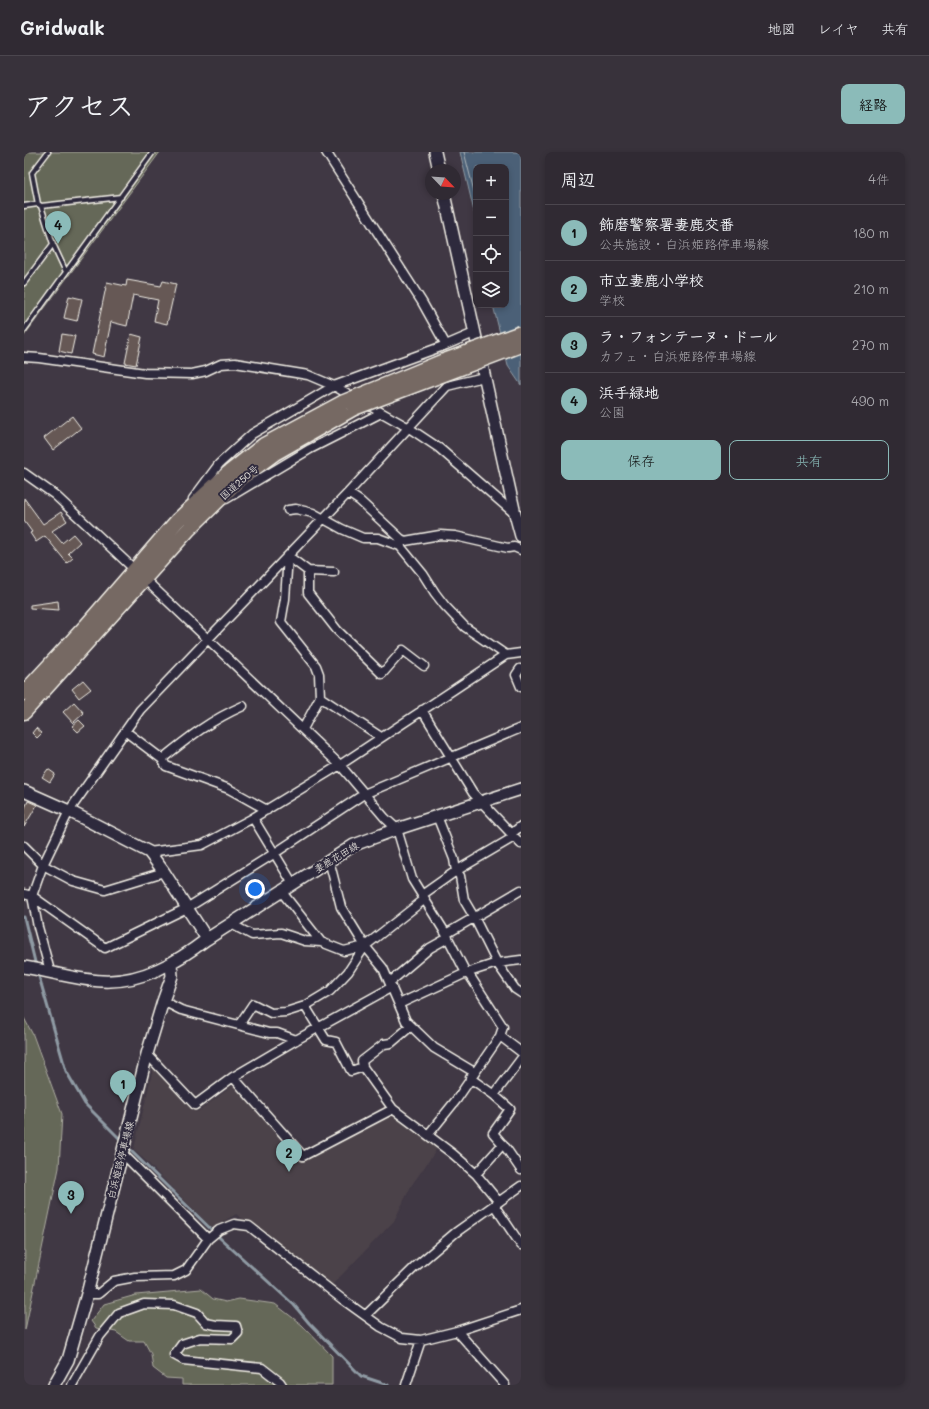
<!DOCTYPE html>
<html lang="ja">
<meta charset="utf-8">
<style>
body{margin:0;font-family:Mali,"Klee One",sans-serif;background:#38323b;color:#f1f3f6}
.controls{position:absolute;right:12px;top:12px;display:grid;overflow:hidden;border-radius:8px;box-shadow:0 2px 6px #0003}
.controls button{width:36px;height:36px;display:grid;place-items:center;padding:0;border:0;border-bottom:1px solid #4b464e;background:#302a33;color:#f1f3f6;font:20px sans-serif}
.compass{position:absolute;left:401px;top:12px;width:36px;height:36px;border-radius:50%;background:#302a33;box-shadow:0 2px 6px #0003;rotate:115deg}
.you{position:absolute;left:231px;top:737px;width:14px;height:14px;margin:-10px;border:3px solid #fff;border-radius:50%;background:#1a73e8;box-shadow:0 0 0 6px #1a73e833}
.badge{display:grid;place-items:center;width:26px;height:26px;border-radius:50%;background:#8bbbb9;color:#111;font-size:13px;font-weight:700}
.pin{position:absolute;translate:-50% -33px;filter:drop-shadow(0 1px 2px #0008)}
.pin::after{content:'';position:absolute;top:21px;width:14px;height:12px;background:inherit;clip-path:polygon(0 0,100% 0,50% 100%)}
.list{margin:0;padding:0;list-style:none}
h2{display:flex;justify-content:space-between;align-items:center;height:52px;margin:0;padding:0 16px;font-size:17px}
h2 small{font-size:13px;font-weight:400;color:#a8a7ac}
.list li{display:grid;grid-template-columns:26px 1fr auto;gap:12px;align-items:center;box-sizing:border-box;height:56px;padding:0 16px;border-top:1px solid #4b464e}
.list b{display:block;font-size:15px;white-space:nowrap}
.list p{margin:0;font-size:13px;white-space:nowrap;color:#a8a7ac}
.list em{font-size:13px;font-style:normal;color:#a8a7ac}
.actions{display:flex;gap:8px;padding:12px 16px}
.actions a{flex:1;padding:9px 0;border:1px solid #8bbbb9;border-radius:8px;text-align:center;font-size:14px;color:#8bbbb9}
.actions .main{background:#8bbbb9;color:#111}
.icon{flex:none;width:22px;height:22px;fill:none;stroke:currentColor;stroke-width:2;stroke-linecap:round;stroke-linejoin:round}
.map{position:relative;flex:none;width:497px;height:1233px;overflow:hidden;border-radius:8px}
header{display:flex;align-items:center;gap:24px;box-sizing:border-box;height:56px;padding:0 20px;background:#302a33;border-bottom:1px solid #4b464e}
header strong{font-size:19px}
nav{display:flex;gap:22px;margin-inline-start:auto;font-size:14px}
.intro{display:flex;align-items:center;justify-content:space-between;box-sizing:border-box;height:96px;padding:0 24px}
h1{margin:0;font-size:28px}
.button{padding:10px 18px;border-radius:8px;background:#8bbbb9;color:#111;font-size:14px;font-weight:700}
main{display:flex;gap:24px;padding:0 24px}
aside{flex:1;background:#302a33;border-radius:8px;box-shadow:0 2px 6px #0003}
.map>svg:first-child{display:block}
.built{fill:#4b4249}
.green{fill:#656759;stroke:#acaca0}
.water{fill:#4c6177;stroke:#8f9ba4}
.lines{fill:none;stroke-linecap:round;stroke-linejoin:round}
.shore{stroke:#b1b7bb;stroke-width:1}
.stream{stroke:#8f9ba4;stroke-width:3}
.building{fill:#665955;stroke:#f4f1e8}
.lane-casing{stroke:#f4f1e8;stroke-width:7}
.street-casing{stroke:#f4f1e8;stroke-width:11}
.secondary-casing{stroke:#f4f1e8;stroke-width:14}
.highway-casing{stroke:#f4f1e8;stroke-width:17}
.lane{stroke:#2f2a3d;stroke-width:4}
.street{stroke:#2f2a3d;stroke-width:8}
.secondary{stroke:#2f2a3d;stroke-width:11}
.highway{stroke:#766964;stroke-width:14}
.highway-bridge-casing{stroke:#f4f1e8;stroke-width:17;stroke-linecap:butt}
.highway-bridge{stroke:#766964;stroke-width:14}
.labels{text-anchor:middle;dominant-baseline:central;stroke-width:4;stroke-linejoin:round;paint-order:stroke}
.street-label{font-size:10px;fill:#f4f1e8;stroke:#2f2a3d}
</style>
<header>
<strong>Gridwalk</strong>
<nav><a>地図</a><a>レイヤ</a><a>共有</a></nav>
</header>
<div class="intro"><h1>アクセス</h1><a class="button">経路</a></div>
<main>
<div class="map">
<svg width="497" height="1233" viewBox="0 0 497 1233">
<rect width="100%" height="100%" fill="#403844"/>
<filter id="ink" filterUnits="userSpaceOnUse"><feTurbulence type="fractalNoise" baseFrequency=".025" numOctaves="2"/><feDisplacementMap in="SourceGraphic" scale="8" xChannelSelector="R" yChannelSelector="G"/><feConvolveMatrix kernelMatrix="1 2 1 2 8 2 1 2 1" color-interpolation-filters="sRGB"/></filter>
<g filter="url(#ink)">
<path class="built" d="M130 913 173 960 209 934 213 936 277 1006 369 961 413 993 411 1000 387 1034 370 1069 307 1134 290 1119 212 1062 191 1074 187 1075 110 997Z"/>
<path class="green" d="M0 0H136L0 184Z
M0 866 9 883 38 962 35 1016 1 1178Z
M177 1137 189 1147 202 1150 215 1147 251 1152 278 1173 308 1204V1233H158V1227L142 1226 129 1216 127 1202 120 1189H105L92 1180 72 1176 67 1169 80 1152 112 1143Z"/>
<path class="water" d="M436 0H497V233L484 214 469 153H482V15H452V68Z"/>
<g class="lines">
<path class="shore" d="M440 0 452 47"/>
<path class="stream" d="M0 765 12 814
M14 821 42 919 61 952 98 989
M103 995 197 1087 270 1153 285 1171 337 1224 364 1233"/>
</g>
<path class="building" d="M103 128 137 134 139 129 152 132 143 172 130 169 134 148 109 143 103 174 87 170 80 205 68 202 83 130 102 134Z
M45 144 58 147 53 169 40 166Z
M38 182 51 184 47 202 35 199Z
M107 182 118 185 112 213 101 211Z
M48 264 57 276 29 298 20 286Z
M0 346 19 372 37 360 43 369 28 379 38 391 49 382 56 390 44 401 49 406 43 411 21 384 12 390 6 381 8 380 0 369Z
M34 449 35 458 6 456V453Z
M59 528 67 537 55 546 48 537Z
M50 550 60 561 49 571 39 560Z
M55 568 61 574 54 580 48 574Z
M12 576 18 581 13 586 8 581Z
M24 617 31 622 26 630 18 625Z
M4 649 13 653 0 675V658Z"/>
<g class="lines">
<g class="lane-casing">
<path id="lane" d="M0 54 14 52
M17 54 97 45
M29 92 42 120
M0 131 29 92 17 54 14 52 8 21 24 0
M0 178 129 0"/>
</g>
<g class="street-casing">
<path id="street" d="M302 0 398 150 422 193
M0 205 15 206 121 221 168 222 182 219 197 212 211 211 284 223 310 234 385 276 415 296 491 362
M0 321 31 343 111 418 316 613 361 666 373 677 388 727 422 782 442 821 446 824 479 875 476 884 433 947 404 983
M324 341 336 349 377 387 381 389 416 383 431 384 484 396 490 395 497 398
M169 347 195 312 228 282 310 234 422 193 450 181
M202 347 286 297 357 261
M264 358 272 357 289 361 318 377 339 386H354L376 394 399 422 411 441 421 454 441 475 482 503
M264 404 261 447 257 470 292 514 295 522 296 545 279 577
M264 404 284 419 310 420
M284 419V441L313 478 358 522 379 498 400 514
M496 517 492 523 497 535
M296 545 357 585
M398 558 449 641 497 692
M101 579 138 607 142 614 205 637 243 658
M138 607C165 585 187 568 219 554
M413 664 430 707 432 719 436 724 440 748 450 765 473 811 491 837 497 841
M229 666 269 732
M487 682 497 674
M0 694 19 713 49 729 81 738 140 720
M125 700 178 693 229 666 316 613 482 503 497 501
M305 708 317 755 341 794 359 816 382 869 410 896 450 920
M257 739 297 790
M0 742 8 744 81 796 163 756 251 701 340 642 497 576
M398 743 432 719 490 685
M207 772 228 783 257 781 281 789 297 790 320 799 341 794
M422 782 497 738
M26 819 14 775 8 744 19 713 45 659 116 558 324 341 423 234 460 225
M366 830 406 796 424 786
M139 849 157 858 245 881H253L272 888
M375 852 442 821 473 811 497 808
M281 854 302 888 312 890 327 919 339 915
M215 873 229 852 247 861 262 860 281 854 306 839 324 820 341 794 401 747
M476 884 497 900
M123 902 171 953 209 925 272 888 368 835
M209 925 279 1004 369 957 429 1002 452 1022 475 1050
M446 926 470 943 486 957 469 981 482 996 497 1018
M470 943 497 907
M369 957 339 915 338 909 360 892 367 891 387 874
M98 1001 184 1087
M452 1022 479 992
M470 1053 497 1093
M63 1142H74L90 1129 111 1125 150 1124 162 1118 184 1087 195 1078 210 1072 225 1074 318 1147 357 1175 378 1186 397 1188 433 1179 497 1158
M342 1163 391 1115 431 1081 497 1034
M433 1179 481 1233
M48 1233 76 1184 95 1161 120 1152 150 1153 173 1161 182 1171 192 1173 212 1174 214 1181 208 1187 176 1186 158 1192 150 1203 159 1208 238 1216 256 1230 258 1233
M382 1233 397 1188"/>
</g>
<g class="secondary-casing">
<path id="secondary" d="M411 0 415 18
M420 42 491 362 497 384
M0 639 45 659 125 700 140 720 183 787
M0 815C26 819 52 828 78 829 118 831 153 810 183 787L330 693 373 677 497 637
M30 1233 44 1208 63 1142 123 902 139 849 148 824 147 812"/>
</g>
<g class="highway-casing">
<path id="highway" d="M0 541 62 474 153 369 202 323 240 293 320 250
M0 560 164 378 216 327 251 301 330 256"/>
</g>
<use href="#lane" class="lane"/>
<use href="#street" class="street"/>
<use href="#secondary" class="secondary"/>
<use href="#highway" class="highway"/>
<g class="highway-bridge-casing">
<path id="highway-bridge" d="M320 250 420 209 497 181
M330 256 497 193"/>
</g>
<use href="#highway-bridge" class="highway-bridge"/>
</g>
</g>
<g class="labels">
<g class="street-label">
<text transform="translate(215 330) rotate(-41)">国道250号</text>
<text transform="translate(312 705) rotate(-31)">妻鹿花田線</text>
<text transform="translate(96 1008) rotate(-76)">白浜姫路停車場線</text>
</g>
</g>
</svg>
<div class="controls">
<button>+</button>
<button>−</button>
<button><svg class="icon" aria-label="locate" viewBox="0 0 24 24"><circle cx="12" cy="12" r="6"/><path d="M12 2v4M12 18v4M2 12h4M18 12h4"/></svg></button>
<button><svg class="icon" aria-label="layers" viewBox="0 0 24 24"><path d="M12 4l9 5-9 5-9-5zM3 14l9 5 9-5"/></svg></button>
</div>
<svg class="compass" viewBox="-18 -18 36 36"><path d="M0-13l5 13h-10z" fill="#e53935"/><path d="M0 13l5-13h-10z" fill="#a8a7ac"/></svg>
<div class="you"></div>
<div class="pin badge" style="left:99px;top:951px">1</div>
<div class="pin badge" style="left:265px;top:1020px">2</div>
<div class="pin badge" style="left:47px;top:1062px">3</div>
<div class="pin badge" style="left:34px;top:92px">4</div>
</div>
<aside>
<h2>周辺<small>4件</small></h2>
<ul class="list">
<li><span class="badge">1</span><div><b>飾磨警察署妻鹿交番</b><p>公共施設 · 白浜姫路停車場線</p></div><em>180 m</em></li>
<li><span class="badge">2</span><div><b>市立妻鹿小学校</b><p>学校</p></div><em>210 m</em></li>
<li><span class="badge">3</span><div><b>ラ・フォンテーヌ・ドール</b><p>カフェ · 白浜姫路停車場線</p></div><em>270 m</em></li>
<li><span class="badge">4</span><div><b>浜手緑地</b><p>公園</p></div><em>490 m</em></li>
</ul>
<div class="actions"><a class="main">保存</a><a>共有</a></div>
</aside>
</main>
